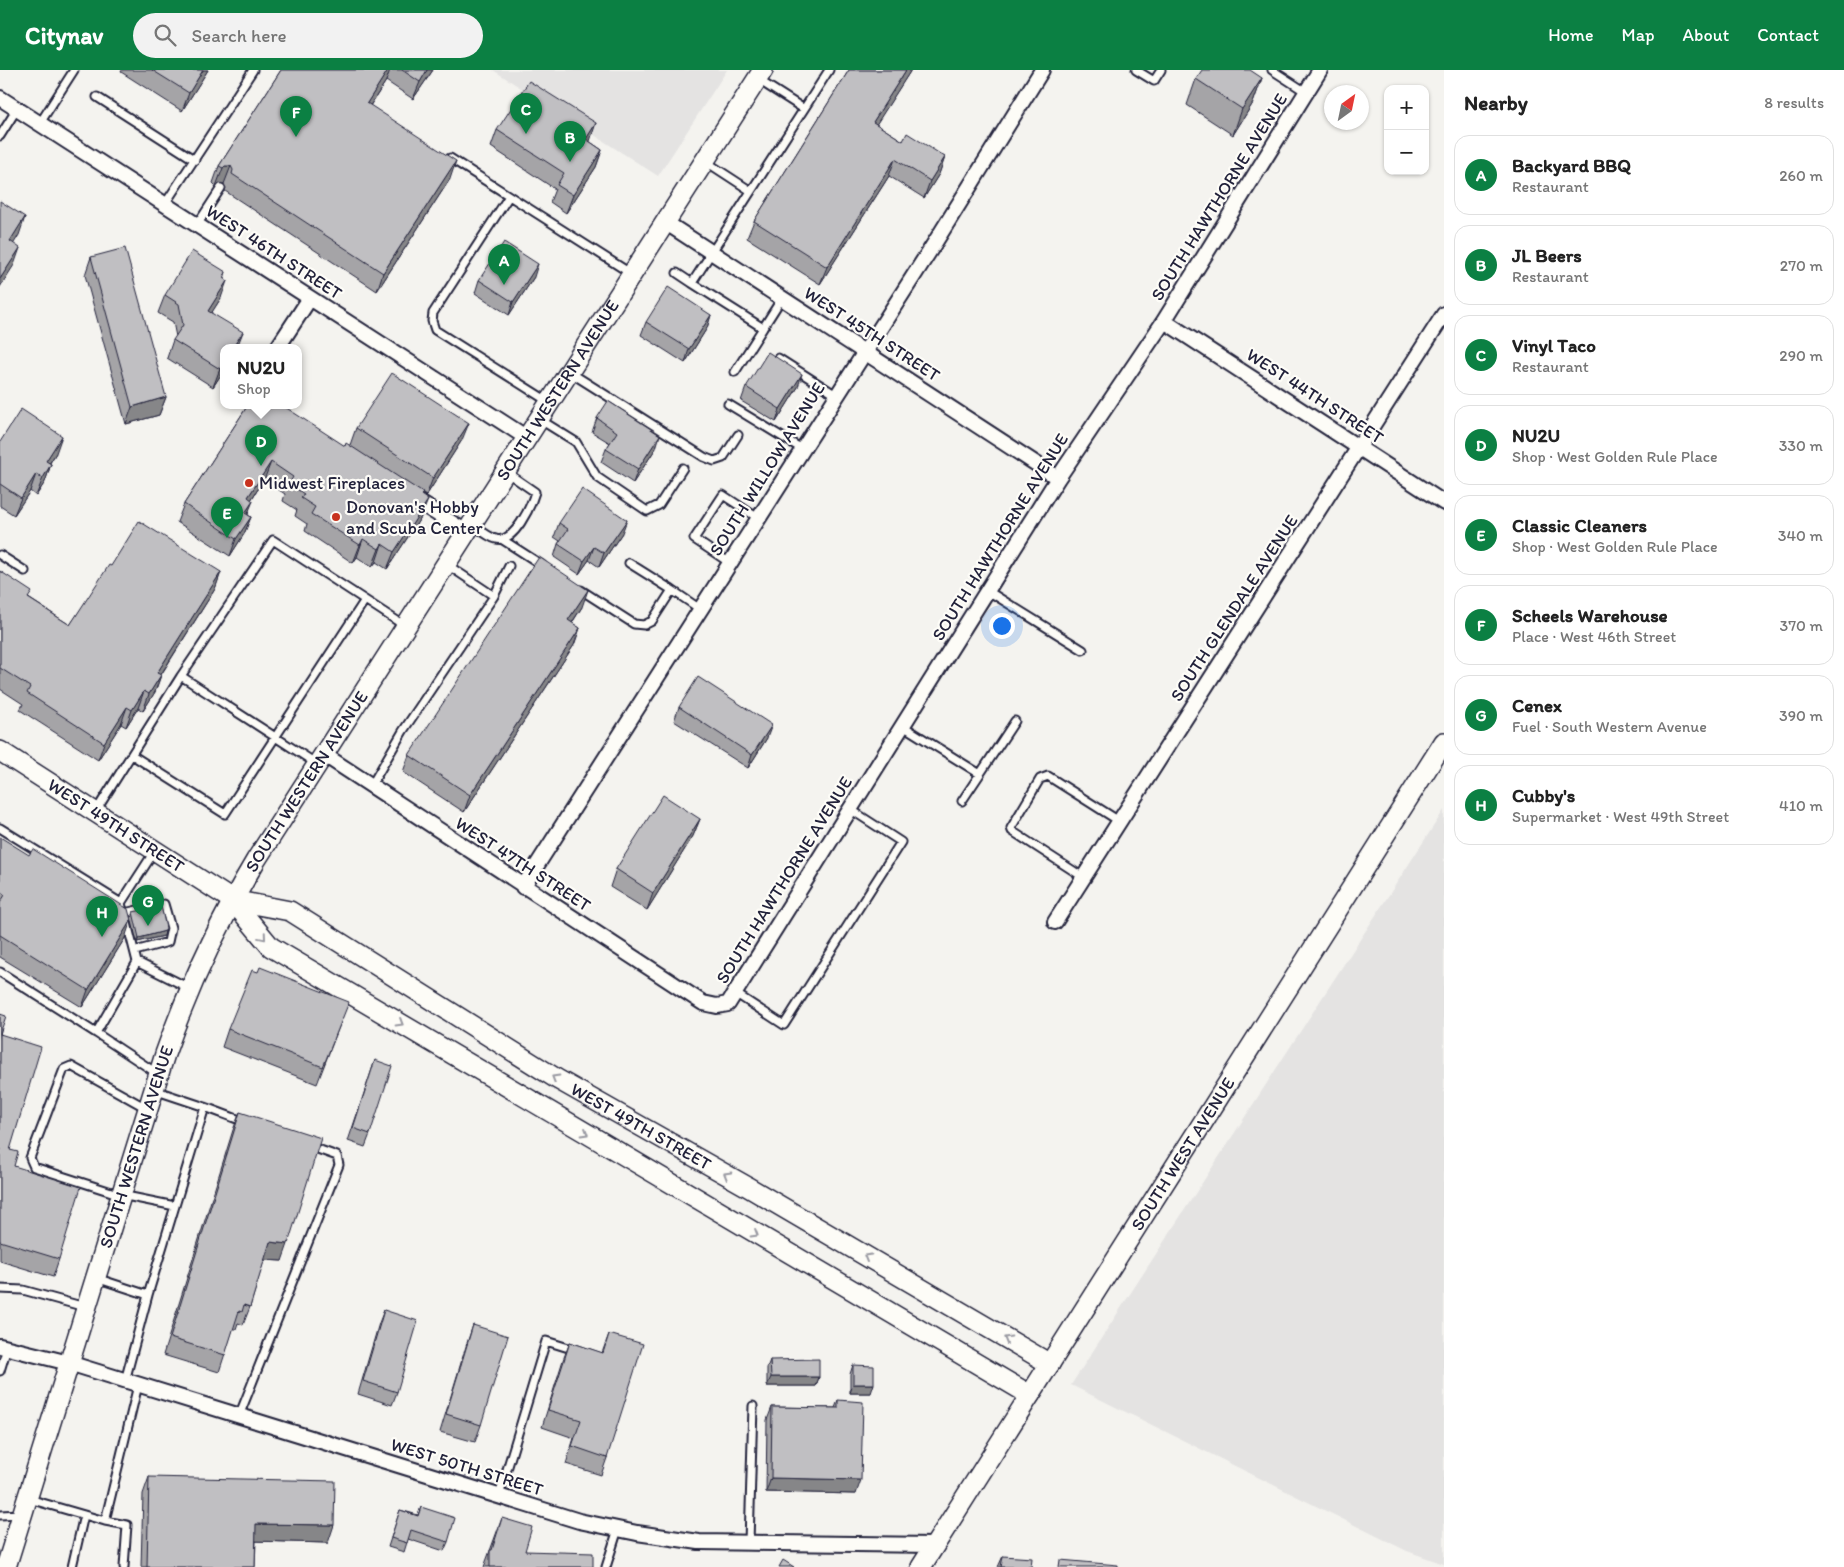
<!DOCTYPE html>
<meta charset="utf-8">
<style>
body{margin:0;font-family:Itim,sans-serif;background:#f2f2f2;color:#222}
.controls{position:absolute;right:15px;top:15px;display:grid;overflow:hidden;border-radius:10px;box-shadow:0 1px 4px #0004}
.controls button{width:45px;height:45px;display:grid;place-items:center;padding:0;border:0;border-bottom:1px solid #e0e0e0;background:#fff;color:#222;font:25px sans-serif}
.compass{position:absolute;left:1324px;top:15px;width:45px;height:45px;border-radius:50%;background:#fff;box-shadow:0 1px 4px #0004;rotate:33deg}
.you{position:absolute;left:1001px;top:555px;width:18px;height:18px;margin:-12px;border:4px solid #fff;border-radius:50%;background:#1a73e8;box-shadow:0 0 0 8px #1a73e833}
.badge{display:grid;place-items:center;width:32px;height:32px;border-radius:50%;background:#0b8043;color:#fff;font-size:16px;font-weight:700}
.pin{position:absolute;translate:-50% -41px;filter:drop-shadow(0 1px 2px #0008)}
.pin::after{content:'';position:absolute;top:26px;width:18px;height:15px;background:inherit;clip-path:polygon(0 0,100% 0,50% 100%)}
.popup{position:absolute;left:220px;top:274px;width:82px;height:65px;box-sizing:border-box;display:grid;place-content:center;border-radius:10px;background:#fff;filter:drop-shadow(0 1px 4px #0005);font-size:16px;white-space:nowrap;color:#767676}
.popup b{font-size:19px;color:#222}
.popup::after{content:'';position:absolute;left:50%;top:100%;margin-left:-10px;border:10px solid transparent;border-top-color:#fff}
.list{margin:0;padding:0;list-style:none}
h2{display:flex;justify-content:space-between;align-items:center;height:65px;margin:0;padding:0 20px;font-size:21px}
h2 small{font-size:16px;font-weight:400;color:#767676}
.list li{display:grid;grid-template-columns:32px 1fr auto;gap:15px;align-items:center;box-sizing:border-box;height:80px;margin:0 10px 10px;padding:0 10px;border:1px solid #e0e0e0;border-radius:15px}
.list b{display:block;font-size:19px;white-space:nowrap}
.list p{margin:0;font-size:16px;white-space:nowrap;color:#767676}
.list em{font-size:16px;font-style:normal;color:#767676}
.icon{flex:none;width:28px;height:28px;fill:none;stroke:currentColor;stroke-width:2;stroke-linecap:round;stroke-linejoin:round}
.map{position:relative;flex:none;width:1444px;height:1497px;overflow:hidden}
header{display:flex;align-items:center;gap:30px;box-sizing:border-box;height:70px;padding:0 25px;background:#0b8043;color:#fff}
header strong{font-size:24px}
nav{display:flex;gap:28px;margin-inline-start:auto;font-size:18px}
.search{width:350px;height:45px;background:#f2f2f2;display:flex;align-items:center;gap:12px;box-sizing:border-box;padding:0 18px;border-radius:28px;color:#767676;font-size:19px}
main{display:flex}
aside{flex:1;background:#fff}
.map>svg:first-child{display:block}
.built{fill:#e4e3e2}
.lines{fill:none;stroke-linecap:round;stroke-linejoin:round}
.lane-casing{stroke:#22223b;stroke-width:11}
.street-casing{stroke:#22223b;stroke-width:18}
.secondary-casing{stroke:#22223b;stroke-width:22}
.lane{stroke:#fdfcf7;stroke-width:7}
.street{stroke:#fdfcf7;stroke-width:14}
.secondary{stroke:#fdfcf7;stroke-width:19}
.wall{fill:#a5a4a7;stroke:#22223b}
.shaded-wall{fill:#868688;stroke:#22223b}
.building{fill:#c0bfc2;stroke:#22223b}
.oneway{stroke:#9a9aa2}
.poi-dot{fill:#c8321e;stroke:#fdfcf7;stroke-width:2}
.labels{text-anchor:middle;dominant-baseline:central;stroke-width:4.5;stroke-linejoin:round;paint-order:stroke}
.street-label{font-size:18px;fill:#22223b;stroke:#fdfcf7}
.poi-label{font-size:18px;fill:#22223b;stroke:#fdfcf7;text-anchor:start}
</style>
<header>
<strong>Citynav</strong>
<div class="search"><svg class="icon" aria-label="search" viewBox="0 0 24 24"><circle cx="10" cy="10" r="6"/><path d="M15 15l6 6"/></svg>Search here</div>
<nav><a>Home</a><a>Map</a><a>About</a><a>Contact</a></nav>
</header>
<main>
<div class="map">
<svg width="1444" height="1497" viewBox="0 0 1444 1497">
<rect width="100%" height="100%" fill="#f4f3ef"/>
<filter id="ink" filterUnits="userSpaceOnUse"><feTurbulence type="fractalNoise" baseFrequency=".02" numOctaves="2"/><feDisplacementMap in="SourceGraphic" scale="10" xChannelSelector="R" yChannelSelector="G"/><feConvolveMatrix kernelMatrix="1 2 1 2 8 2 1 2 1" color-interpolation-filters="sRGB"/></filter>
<g filter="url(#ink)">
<path class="built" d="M493 0H727L658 106Z
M1444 740V1494L1407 1481 1071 1315Z"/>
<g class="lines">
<g class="lane-casing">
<path id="lane" d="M1136 0 1154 11 1161 0
M1272 0 1306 22
M757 9 804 39
M97 27 195 90
M40 53 74 0
M0 66 17 39
M450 88 630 203
M705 91 751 121
M509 126 433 243 432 251 435 260 549 332
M165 134 253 0
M197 155 221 118
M677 203 692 213 829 0
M692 213 763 258 735 302
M763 258 782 228
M778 288 836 325
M571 303 704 387 714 391 723 388 738 365
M728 334 802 379
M539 349 576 372 597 407 647 441 659 435 683 398
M472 454C479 459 488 467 496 469 514 474 531 436 535 422L506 402
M503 470 542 495
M0 485 25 501
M629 493 672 520
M730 493 694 469 723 425 758 448
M446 494 494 526 509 496
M581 520 634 554 644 555 652 551 672 520 700 539
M988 521 1083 580
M903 656 980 704 1015 651
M132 685 225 744 365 530
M317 694 181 606 273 470 405 556
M371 716 403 661 494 526
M962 731 980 704
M96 741 181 606
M0 758 121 833
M1083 807 1012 761 1011 758 1040 709 1048 706 1119 751
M122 837 121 833 154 782
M124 843 164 834 171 858 168 872 135 881
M126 849 137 892
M0 902 96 963
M735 923 784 955 901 772 850 739
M158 1004 96 963 137 892 189 918
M205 1037 245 1052
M148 1039 71 996 64 999 30 1088 34 1097 121 1125 175 1136
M96 1208 148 1225 125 1311
M0 1219 23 1220 85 1237
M148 1225 205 1037 154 1020
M0 1301 7 1278
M239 1346 339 1095 337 1086 309 1076
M499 1426 546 1271 575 1280
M29 1429 105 1451 138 1315
M0 1445 22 1444
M105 1451 127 1455 124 1497
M749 1472 753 1336
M72 1497 84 1445
M606 1497 618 1459"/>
</g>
<g class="street-casing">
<path id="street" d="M0 28 527 368
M665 152 1058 408
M1164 251 1444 433
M278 277 310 228
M411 427 466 462
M323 684 703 933 717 936 728 934 1058 408 1164 251 1320 0
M523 817 934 174 1042 0
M1055 852 1444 244
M0 1276 69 1293 579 1451 637 1463 699 1472 935 1475"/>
</g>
<g class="secondary-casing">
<g id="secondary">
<path id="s1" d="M0 681 232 830 271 877 1030 1325"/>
<path id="s2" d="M232 830 290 841 557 1009 748 1117 1050 1294"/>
<path id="s3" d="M6 1497 165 984C189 916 219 852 256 790L763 0"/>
<path id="s4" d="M921 1497 1444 672"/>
</g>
</g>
<use href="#lane" class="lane"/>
<use href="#street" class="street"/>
<use href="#secondary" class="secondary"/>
</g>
<path class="wall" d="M122 0H208L182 41 121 2Z
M281 0H433L413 29 386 11 370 36 450 109 377 221 225 121 226 118 224 114 219 113 216 116 213 113 219 96Z
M849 0H911L876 54 903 71 945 87 939 104 924 128 889 106 820 214 747 168 754 151Z
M1262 8 1253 33 1233 65 1187 35 1196 9Z
M497 60 589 71 602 80 596 97 566 143 550 132 555 119 491 77Z
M91 187 166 327 159 345 126 354 85 205Z
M226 202 224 209 221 228 211 243 224 300 213 317 167 288 173 270 176 267 173 252 158 243 165 225Z
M534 207 509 245 475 223 479 210Z
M711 245 707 258 685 293 641 265 646 252Z
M746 317H798L776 352 741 331Z
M248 335 345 376 350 375 356 358 462 370 426 426 423 424 422 426 421 447 387 499 376 492 372 497 357 487 353 493 305 461 307 454 295 446 297 440 283 431 285 424 264 410 251 430 248 445 251 447 244 464 230 486 177 452 184 434Z
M597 348 656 378 633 413 601 392 606 379 610 373 592 362Z
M0 372 56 383 50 393 51 394 45 412 36 426 30 421 14 445 0 436Z
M559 453 622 463 599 497 589 490 579 504 554 487 558 474 560 471 554 467Z
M111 496 221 502 215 519 161 605 155 622 143 641 138 638 126 657 121 654 98 690 20 640 23 634 0 619V501L30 529 70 555Z
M582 537 572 553 580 558 574 575 464 742 403 702 409 685Z
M679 637 767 668 748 698 674 651Z
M700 749 693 766 647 840 610 817 616 799Z
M0 767 125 868 82 937 0 887Z
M133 842 165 861 164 866 137 872 131 847Z
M0 944V964L10 1080 14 1096 59 1189 53 1207 0 1191Z
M342 949 317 1014 222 977 228 959Z
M375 990 370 1064 365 1077 348 1071Z
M240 1042 282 1191 264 1190 250 1237 243 1255 238 1253 236 1259H233L219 1302 163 1285 233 1060Z
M384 1240 397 1322 392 1335 358 1324 379 1253Z
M473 1255 481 1355 475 1372 440 1362 467 1273Z
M609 1264 607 1388 601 1405 566 1394 574 1368 542 1357 563 1290 570 1272 602 1283Z
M770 1290 819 1307 816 1316H767V1298Z
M853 1295 871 1323H850V1304Z
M838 1330 856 1424 766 1422 767 1350 772 1337 835 1338Z
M149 1407 328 1473 256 1471 255 1497H141L143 1424Z
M421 1437 448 1472 444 1481 408 1469 404 1482 388 1477 400 1440 418 1445Z
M502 1448 525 1481 593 1497H484Z
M1003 1486 1031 1497H998Z"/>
<path class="shaded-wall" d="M203 0H208L182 41 189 23Z
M388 0H390L386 11 360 51 367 33Z
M427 0H433L413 29 420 12Z
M906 0H911L867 69 873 52Z
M1262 8 1253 33 1233 65 1242 39Z
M596 53 590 71 579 87 586 69Z
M602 80 596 97 566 143 573 125Z
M945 87 939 104 924 128 930 111Z
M895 89 889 106 820 214 827 197Z
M456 91 450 109 377 221 383 203Z
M225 96H231L224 114 219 113 216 116 223 98Z
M25 147 19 165 4 189 10 171Z
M20 178 14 195 0 217V209Z
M538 194 534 207 509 245 513 232Z
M227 211 221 228 202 258 208 241Z
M711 245 707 258 685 293 689 279Z
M243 262 237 277H233Z
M224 293V300L213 317 220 299Z
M802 304 798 317 776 352 780 339Z
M166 327 159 345 126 354 132 337Z
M469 353 462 370 426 426 433 408Z
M660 365 656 378 633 413 638 399Z
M62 366 56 383 40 408 46 391Z
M271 392 264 410 241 445 248 427Z
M51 394 45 412 36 426 43 408Z
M36 404 30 421 14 445 21 428Z
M428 430 421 447 387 499 394 482Z
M253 431 246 448 245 443Z
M251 447 244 464 230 486 236 469Z
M627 450 622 463 599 497 604 483Z
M363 469 357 487 353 493 360 475Z
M382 474 376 492 372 497 379 479Z
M594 477 589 490 579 504 584 491Z
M221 502 215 519 151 620 157 603Z
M588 520 582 537 562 568 568 550Z
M580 558 574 575 464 742 470 725Z
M161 605 155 622 143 641 149 624Z
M144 621 138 638 126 657 132 640Z
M127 637 121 654 98 690 104 673Z
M772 655 767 668 748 698 752 685Z
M700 749 693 766 647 840 653 823Z
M131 850 125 868 82 937 88 920Z
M165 861 164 866 137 872 139 868Z
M270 1172 288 1174 282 1191 263 1190Z
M771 1307H819L816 1316H767Z
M853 1314H874L871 1323H850Z
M771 1408 861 1410 856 1424 766 1422Z
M256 1454 334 1455 328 1473 250 1471Z"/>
<path class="building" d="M152 0H203L189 23Z
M281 0H388L367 33 456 91 383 203 232 104 233 100 231 96H225L223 98 219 96Z
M402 0H427L420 12Z
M849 0H906L873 52 903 71 907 63 945 87 930 111 895 89 827 197 754 151Z
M1202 0H1250L1262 8 1242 39 1196 9Z
M529 11 596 53 586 69 602 80 573 125 557 115 564 103 497 60Z
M0 131 25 147 10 171 20 178 0 209Z
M504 172 538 194 513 232 479 210Z
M125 178 166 327 132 337 91 187Z
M192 181 226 202 223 208 227 211 208 241 243 262 233 277H224V293L220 299 173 270 183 255 179 234 165 225Z
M668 217 711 245 689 279 646 252Z
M768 282 802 304 780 339 746 317Z
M392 303 469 353 433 408 356 358Z
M608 331 660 365 638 399 606 379 617 362 597 348Z
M248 335H282L345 376 346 373 423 423 421 425 428 430 394 482 382 474 379 479 363 469 360 475 311 444 315 437 301 428 304 424 289 414 293 407 271 392 248 427 253 431 245 443 251 447 236 469 184 434Z
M21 339 62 366 46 391 51 394 43 408 36 404 21 428 0 414V372Z
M582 419 627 450 604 483 594 477 584 491 558 474 568 459 559 453Z
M139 451 221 502 157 603 161 605 149 624 144 621 132 640 127 637 104 673 27 623 30 617 0 598V501L32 522 28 528 70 555 109 495 111 496Z
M539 487 588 520 568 550 580 558 470 725 409 685Z
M698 607 772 655 752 685 679 637Z
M663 725 700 749 653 823 616 799Z
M0 767 29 785 33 779 128 839 131 850 88 920 0 865V833L5 825 0 821Z
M161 836 166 858 165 861 139 868 133 842Z
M260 897 349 932 323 997 228 959 252 900 258 902Z
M0 944 6 946 0 964 41 977 10 1080 18 1082 14 1096 81 1117 59 1189 0 1171Z
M375 990 392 996 370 1064 353 1058Z
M240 1042 321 1068 288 1174 270 1172 250 1237 244 1235 242 1242 239 1241 225 1285 170 1268Z
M384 1240 418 1251 397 1322 363 1311Z
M473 1255 508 1266 481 1355 446 1344Z
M609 1264 643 1274 607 1388 572 1376 581 1350 548 1340 570 1272 603 1283Z
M819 1289V1307H771L770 1290Z
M853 1295 874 1296V1314H853Z
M838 1330 863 1332 861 1410 771 1408 772 1337 838 1338Z
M149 1407 335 1411 334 1455 256 1454 255 1497H147Z
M421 1437 455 1448 448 1472 411 1460 407 1473 391 1468 400 1440 418 1446Z
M502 1448 532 1457 525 1481 593 1483V1497H490V1480H492Z
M1003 1486 1032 1488 1031 1497H1001Z
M783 1490 794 1497H779Z
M1060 1490 1118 1495V1497H1059Z"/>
<defs><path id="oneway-chevron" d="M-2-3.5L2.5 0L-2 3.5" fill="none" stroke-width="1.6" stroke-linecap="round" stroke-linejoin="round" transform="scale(1.25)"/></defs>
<g class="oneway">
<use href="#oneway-chevron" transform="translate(263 867) rotate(50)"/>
<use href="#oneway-chevron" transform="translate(400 953) rotate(31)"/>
<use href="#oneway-chevron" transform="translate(555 1008) rotate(-149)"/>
<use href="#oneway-chevron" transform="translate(585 1063) rotate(31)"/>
<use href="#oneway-chevron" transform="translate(727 1105) rotate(-150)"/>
<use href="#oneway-chevron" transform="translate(755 1164) rotate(31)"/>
<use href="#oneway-chevron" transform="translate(867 1187) rotate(-150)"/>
<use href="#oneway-chevron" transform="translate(1007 1269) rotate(-150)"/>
</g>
</g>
<g class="poi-dot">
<circle cx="249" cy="413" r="5"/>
<circle cx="336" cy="447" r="5"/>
</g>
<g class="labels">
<g class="street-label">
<text transform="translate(1219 127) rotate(-58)">SOUTH HAWTHORNE AVENUE</text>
<text transform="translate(274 182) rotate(33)">WEST 46TH STREET</text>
<text transform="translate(872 264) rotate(33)">WEST 45TH STREET</text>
<text stroke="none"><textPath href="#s3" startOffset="1310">SOUTH WESTERN AVENUE</textPath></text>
<text transform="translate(1315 326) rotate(33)">WEST 44TH STREET</text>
<text transform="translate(767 399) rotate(-58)">SOUTH WILLOW AVENUE</text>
<text transform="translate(1000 467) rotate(-58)">SOUTH HAWTHORNE AVENUE</text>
<text transform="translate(1234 538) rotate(-57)">SOUTH GLENDALE AVENUE</text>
<text stroke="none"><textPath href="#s3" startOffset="845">SOUTH WESTERN AVENUE</textPath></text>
<text stroke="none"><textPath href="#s1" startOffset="138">WEST 49TH STREET</textPath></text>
<text transform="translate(523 794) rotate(33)">WEST 47TH STREET</text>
<text transform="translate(784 810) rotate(-58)">SOUTH HAWTHORNE AVENUE</text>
<text stroke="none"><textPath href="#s2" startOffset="471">WEST 49TH STREET</textPath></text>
<text stroke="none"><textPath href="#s3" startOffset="440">SOUTH WESTERN AVENUE</textPath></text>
<text stroke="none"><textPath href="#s4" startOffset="489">SOUTH WEST AVENUE</textPath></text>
<text transform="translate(467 1397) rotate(17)">WEST 50TH STREET</text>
</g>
<g class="poi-label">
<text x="259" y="413">Midwest Fireplaces</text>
<text x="346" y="437">Donovan's Hobby<tspan x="346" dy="21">and Scuba Center</tspan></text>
</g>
</g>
</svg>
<div class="controls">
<button>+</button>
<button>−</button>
</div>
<svg class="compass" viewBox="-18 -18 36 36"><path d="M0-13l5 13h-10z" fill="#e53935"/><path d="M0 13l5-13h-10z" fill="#767676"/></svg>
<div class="you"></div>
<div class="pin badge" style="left:504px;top:215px">A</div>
<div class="pin badge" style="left:570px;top:92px">B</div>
<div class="pin badge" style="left:526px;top:64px">C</div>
<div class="pin badge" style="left:261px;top:396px">D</div>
<div class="popup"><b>NU2U</b>Shop</div>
<div class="pin badge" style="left:227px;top:468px">E</div>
<div class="pin badge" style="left:296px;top:67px">F</div>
<div class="pin badge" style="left:148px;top:856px">G</div>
<div class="pin badge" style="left:102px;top:867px">H</div>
</div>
<aside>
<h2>Nearby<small>8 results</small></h2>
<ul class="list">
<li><span class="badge">A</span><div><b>Backyard BBQ</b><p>Restaurant</p></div><em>260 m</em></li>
<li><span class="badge">B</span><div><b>JL Beers</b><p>Restaurant</p></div><em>270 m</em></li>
<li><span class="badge">C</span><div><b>Vinyl Taco</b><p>Restaurant</p></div><em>290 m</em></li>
<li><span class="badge">D</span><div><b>NU2U</b><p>Shop · West Golden Rule Place</p></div><em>330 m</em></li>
<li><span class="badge">E</span><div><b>Classic Cleaners</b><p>Shop · West Golden Rule Place</p></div><em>340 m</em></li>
<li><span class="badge">F</span><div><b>Scheels Warehouse</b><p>Place · West 46th Street</p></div><em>370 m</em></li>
<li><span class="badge">G</span><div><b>Cenex</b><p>Fuel · South Western Avenue</p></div><em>390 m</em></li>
<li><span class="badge">H</span><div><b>Cubby's</b><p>Supermarket · West 49th Street</p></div><em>410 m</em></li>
</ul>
</aside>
</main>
